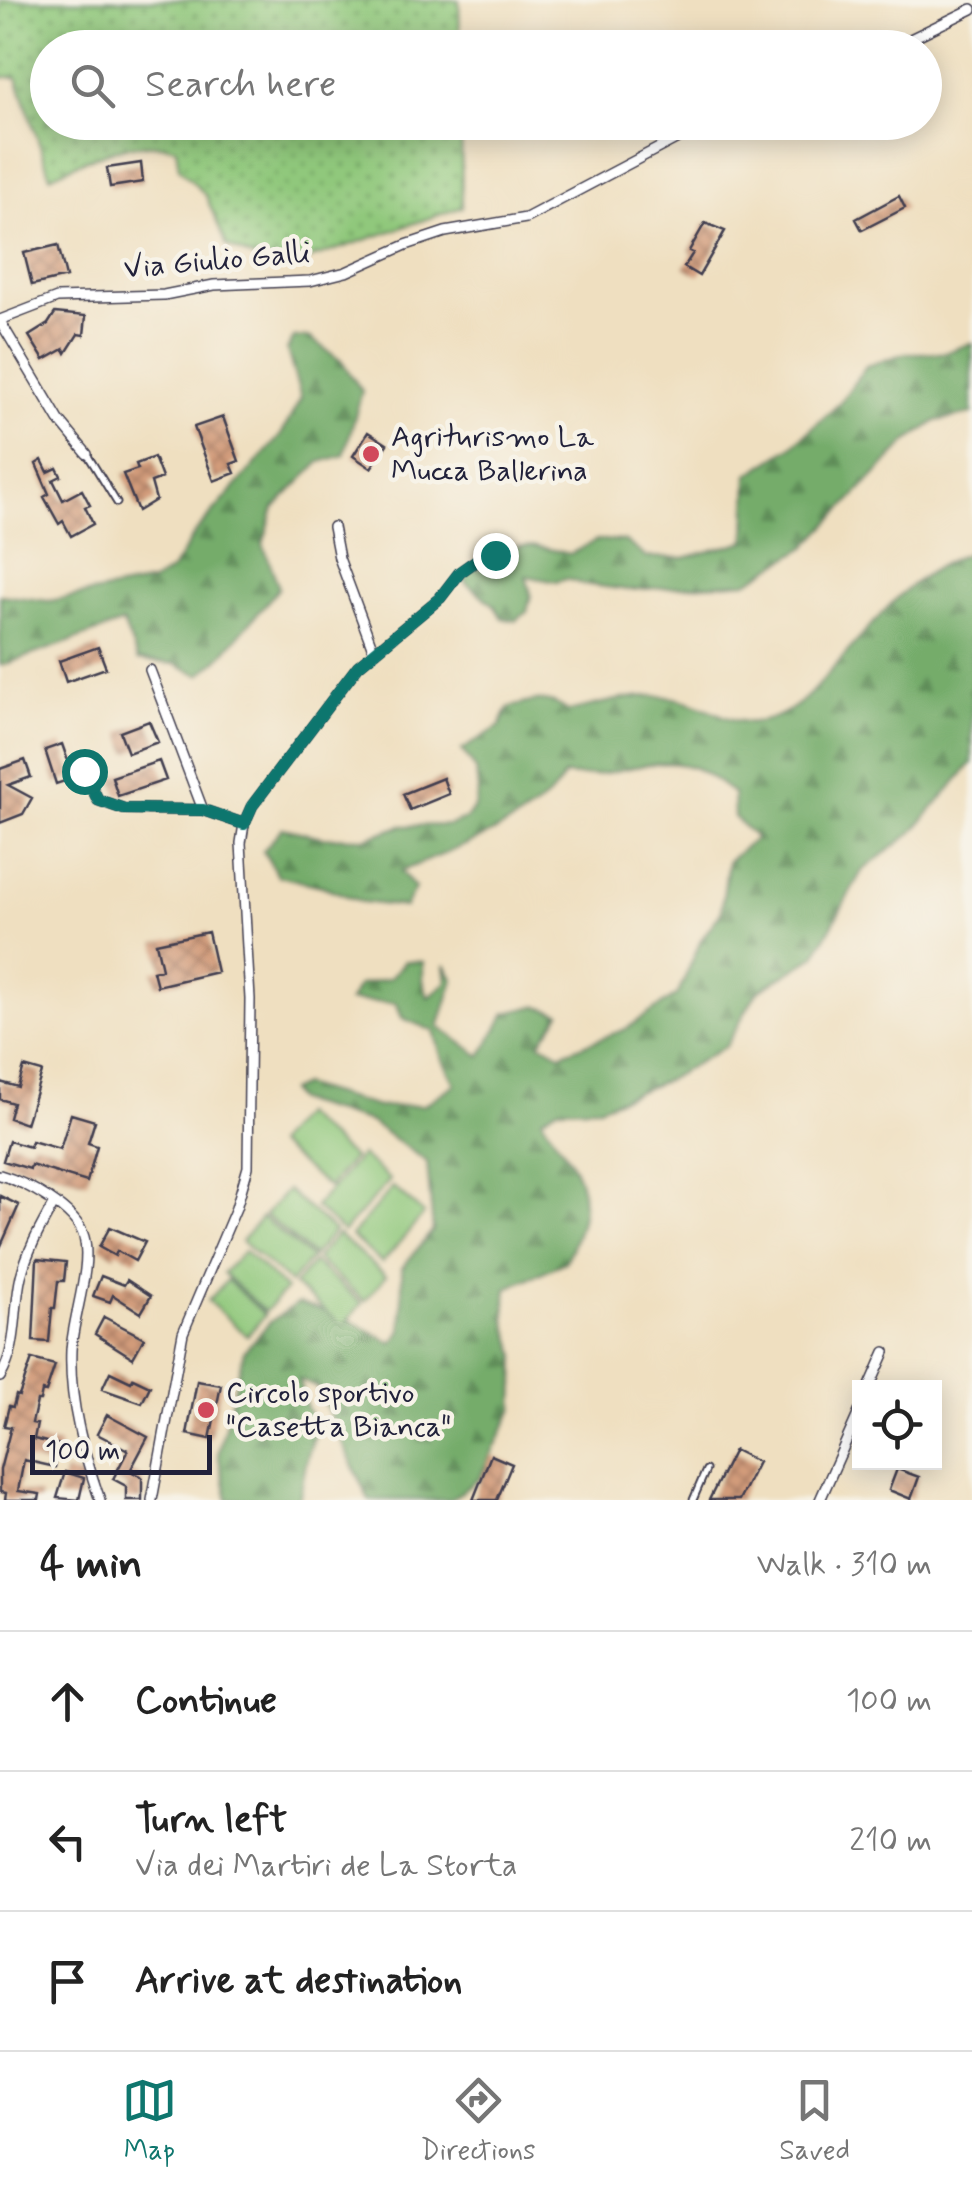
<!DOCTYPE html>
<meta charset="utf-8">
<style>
body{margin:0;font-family:Mynerve,sans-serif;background:#f2f2f2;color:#222}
.controls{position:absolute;right:30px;bottom:30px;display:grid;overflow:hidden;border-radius:0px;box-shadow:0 5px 25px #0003}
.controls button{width:90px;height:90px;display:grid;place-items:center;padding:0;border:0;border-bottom:2px solid #e0e0e0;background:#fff;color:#222;font:50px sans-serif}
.scale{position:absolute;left:30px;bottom:25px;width:182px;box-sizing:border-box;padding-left:10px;border:5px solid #22223b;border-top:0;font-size:28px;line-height:35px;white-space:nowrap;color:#22223b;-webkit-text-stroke:8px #f7f3e8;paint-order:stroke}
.stop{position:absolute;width:30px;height:30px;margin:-22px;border:8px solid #0f766e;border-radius:50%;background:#fff}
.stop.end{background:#0f766e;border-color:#fff;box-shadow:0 2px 10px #0008}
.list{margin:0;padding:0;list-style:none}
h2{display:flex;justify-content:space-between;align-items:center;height:130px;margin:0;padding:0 40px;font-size:42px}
h2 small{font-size:32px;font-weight:400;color:#767676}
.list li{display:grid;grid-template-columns:65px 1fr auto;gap:30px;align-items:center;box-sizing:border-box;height:140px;padding:0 40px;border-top:2px solid #e0e0e0}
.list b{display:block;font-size:38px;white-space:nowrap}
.list p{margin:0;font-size:32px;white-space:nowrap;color:#767676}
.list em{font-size:32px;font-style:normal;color:#767676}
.icon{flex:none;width:55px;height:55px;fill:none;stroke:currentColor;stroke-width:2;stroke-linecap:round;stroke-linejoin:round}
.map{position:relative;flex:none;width:972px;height:1500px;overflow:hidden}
.search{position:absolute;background:#fff;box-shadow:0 5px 25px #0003;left:30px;right:30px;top:30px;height:110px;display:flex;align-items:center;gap:25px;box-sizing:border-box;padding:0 35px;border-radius:55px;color:#767676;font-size:38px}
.sheet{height:550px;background:#fff}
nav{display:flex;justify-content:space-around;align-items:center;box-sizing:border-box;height:140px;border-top:2px solid #e0e0e0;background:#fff;font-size:28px;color:#767676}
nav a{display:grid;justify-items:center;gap:5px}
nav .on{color:#0f766e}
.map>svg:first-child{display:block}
.grass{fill:url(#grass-dots);stroke:#59755b;stroke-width:2.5}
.forest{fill:url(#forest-firs);stroke:#4b6753;stroke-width:2.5}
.garden{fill:#90c87b;stroke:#59755b;stroke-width:2.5}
.building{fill:url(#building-cross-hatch)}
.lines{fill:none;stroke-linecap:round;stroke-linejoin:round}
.service-casing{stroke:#413e4f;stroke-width:9}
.minor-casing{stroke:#413e4f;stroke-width:12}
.service{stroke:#fff;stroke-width:5}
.minor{stroke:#fff;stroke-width:9}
.route{stroke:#0f766e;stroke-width:12}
.poi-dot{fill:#d1495b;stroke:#f7f3e8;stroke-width:4}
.labels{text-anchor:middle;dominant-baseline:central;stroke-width:9;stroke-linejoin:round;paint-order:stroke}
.street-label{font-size:30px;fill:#22223b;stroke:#f7f3e8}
.poi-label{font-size:30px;fill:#22223b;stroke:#f7f3e8;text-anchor:start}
</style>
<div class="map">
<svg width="972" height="1500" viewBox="0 0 972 1500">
<defs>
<pattern id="grass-dots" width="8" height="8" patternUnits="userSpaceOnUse" patternTransform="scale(2.5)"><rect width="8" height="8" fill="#90c87b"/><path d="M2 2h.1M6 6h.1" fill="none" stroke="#75a266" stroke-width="1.8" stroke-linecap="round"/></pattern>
<pattern id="forest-firs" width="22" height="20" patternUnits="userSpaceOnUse" patternTransform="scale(2.5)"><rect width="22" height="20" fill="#74ac6b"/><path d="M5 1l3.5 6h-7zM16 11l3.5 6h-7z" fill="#5f8c59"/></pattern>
<pattern id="building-cross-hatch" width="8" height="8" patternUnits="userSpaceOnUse" patternTransform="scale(2.5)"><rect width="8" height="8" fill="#d29b7a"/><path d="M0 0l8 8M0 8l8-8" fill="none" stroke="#aa7e65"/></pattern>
</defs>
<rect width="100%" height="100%" fill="#f7f3e8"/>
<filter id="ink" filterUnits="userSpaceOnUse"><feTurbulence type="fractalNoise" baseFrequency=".01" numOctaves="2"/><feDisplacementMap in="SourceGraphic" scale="20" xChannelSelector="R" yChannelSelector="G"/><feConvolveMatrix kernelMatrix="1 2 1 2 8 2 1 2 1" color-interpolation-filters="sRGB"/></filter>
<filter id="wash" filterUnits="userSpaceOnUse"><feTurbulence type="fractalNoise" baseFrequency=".0048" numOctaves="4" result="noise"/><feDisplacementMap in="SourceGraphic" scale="40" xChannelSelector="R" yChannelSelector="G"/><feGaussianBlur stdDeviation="2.25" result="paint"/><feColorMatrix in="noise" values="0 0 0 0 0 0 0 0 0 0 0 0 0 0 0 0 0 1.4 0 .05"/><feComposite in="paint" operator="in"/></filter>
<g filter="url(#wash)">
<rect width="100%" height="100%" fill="#efdfc0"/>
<path class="grass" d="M0 0H459L460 47 48 48V122L461 123 462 207 306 260 256 259 227 246 206 196 179 168 176 148C132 136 89 158 50 176L17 77H0Z"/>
<path class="forest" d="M309 337 341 361 362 391 344 455 320 462 274 508 263 544 279 588 218 660 200 675 175 664 138 660 123 623 0 666V595L49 601 152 582 172 570 195 533 281 435 301 398 287 350 294 338Z
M972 343V414L936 421 907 442 806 547 747 582 628 590 582 584 566 579 557 582 526 576 531 594 527 612 515 621 502 618 494 605 465 582 468 570C491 568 487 563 504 552 524 540 549 549 570 554L597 540 625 541 646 557 684 558 746 541 748 475 791 447 839 404 866 366 906 353H944Z
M972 552V763L912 833 862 871 815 956 757 992 726 1046 667 1080 599 1107 557 1108 542 1118C549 1132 560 1144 568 1157 593 1195 583 1225 565 1262L507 1288 505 1318 516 1356 514 1408 479 1479 450 1500H369L317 1387 299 1379 305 1403 318 1430C305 1453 305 1474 299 1500H228L218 1454 244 1351 270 1322 298 1303 344 1317 392 1343 402 1331V1268L433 1230 427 1162 370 1122 296 1101 289 1091 302 1085 378 1107 424 1105 455 1084 441 1056 434 1031 402 1018 396 1003 349 1001 359 985 390 978 405 961 423 962V980L428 998 447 982 445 965 454 980 439 1027 481 1056 506 1013 536 1006 561 1013 540 1043 560 1054 626 1029 678 994 701 940 721 912 728 861 756 838 734 817 733 793C721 785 706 772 692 767 650 753 606 782 564 775 544 820 447 852 401 871L415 888 405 907 362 902 322 886 278 876 263 851 282 828 322 837 366 838 401 826 449 825 466 819 475 806 478 791 476 770 462 750 500 726 508 708C533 701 546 695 568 711 602 704 639 691 674 698 719 706 739 740 790 710 809 698 824 678 839 662 877 618 915 569 972 552Z"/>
<path class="garden" d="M301 1114 353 1158 328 1187 276 1144Z
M361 1155 390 1180 343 1232 315 1207Z
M393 1187 424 1214 382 1263 351 1236Z
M287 1190 334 1231 313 1256 265 1215Z
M262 1217 311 1258 290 1283 241 1241Z
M337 1234 386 1276 365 1301 316 1259Z
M244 1251 286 1289 265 1312 223 1273Z
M313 1262 362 1303 343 1326 294 1285Z
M227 1280 265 1315 247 1336 208 1301Z"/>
<g id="blocks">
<path class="building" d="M141 163 143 182 110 187 107 168Z
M899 196 905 208 862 230 856 219Z
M705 223 725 231 699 276 684 267 693 253 689 251Z
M58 245 66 277 32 285 24 253Z
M55 313 86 316 84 335 78 334 66 353 64 349 44 360 29 336 48 324Z
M223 417 239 461 231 464 235 473 214 481 194 427Z
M368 432 387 444 371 468 353 456Z
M154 457 162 478 151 482 156 500 138 511 123 474 138 469 136 464Z
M42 460 48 472 57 468 61 476 53 480 63 500 82 490 90 505 85 507 93 524 71 536 63 521 59 524 44 497 49 494 36 464Z
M98 647 106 668 66 682 59 661Z
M149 721 158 742 128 753 120 732Z
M62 744 74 778 56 784 45 750Z
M25 760 31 777 8 785 32 798 23 814 0 823V769Z
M159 761 166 780 118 796 112 777Z
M443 778 449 794 410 810 403 794Z
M208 932 217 972 157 986 153 971 162 969 156 943Z
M24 1067 42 1072 26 1124 9 1118 13 1103 0 1099V1082L18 1087Z
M71 1114 95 1121 88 1143 97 1146 87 1182 31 1165 30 1169 3 1161 9 1141 30 1147 32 1141 60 1149Z
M0 1196 19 1205 0 1248Z
M110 1227 145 1242 135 1261 117 1251 115 1256 99 1247Z
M37 1259 66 1262 64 1281H58L55 1308H52L49 1342 33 1341Z
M101 1276 124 1285 127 1280 151 1296 141 1313 113 1295 110 1302 93 1296Z
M104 1317 144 1338 133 1358 95 1334Z
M32 1359 55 1365 46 1392 42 1391 40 1401H37L32 1423 37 1424 34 1439 60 1445 55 1467 24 1460 18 1491 40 1494 39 1500H5L6 1493 0 1492V1470L11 1427 4 1426 9 1406 13 1407 16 1395 19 1396Z
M110 1372 131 1382 133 1378 150 1386 142 1403 102 1389Z
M197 1381 221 1385 210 1439 187 1434Z
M107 1415 148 1437 130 1471 142 1477V1500H126V1486L113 1479 128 1450 97 1434Z
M734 1450 758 1462 739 1500H709Z
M491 1455 512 1464 497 1500H473Z
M897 1469 919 1477 911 1499 889 1490Z
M65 1472 84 1478 79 1500 57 1498Z"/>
</g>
</g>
<g filter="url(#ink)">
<use href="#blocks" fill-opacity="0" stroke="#413e4f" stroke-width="2.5"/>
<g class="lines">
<g class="service-casing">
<path id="service" d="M87 454 117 503
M693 1500 706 1470"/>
</g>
<g class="minor-casing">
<path id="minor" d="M892 48 972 9
M0 320 57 298 164 295 214 285 310 281 346 272 406 245 445 232 526 218 708 122
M0 321 59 420 87 454
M333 527 339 558 374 652
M150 670 203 810
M84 771 98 800 124 809 203 810 244 824
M0 1175C25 1182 77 1210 84 1237 92 1267 73 1317 71 1350 69 1402 83 1451 100 1500
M0 1377C19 1346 13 1310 21 1276 28 1249 41 1227 54 1203
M869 1388 885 1352
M152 1500 183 1333 236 1208 248 1167 250 999 241 843 244 824 252 806 358 666 440 598 460 572 477 560 495 555
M820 1500 860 1410"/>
</g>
<use href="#service" class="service"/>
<use href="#minor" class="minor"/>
</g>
</g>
<g class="lines" filter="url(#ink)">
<path class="route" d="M84 771 98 800 124 809 203 810 244 824 252 806 358 666 440 598 460 572 477 560 495 555"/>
</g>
<g class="poi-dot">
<circle cx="371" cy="454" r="10"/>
<circle cx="206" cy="1410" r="10"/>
</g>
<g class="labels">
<g class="street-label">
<text transform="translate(217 261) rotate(-5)">Via Giulio Galli</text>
</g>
<g class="poi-label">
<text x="391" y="437">Agriturismo La<tspan x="391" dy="34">Mucca Ballerina</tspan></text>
<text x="226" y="1393">Circolo sportivo<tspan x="226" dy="34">"Casetta Bianca"</tspan></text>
</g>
</g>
</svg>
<div class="controls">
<button><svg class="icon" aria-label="locate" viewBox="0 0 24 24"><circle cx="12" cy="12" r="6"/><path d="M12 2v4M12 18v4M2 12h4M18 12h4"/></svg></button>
</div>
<div class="scale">100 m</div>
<div class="stop" style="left:84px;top:771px"></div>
<div class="stop end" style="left:495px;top:555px"></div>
<div class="search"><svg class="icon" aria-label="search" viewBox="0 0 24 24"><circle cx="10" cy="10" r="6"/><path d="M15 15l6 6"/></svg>Search here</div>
</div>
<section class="sheet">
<h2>4 min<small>Walk · 310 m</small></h2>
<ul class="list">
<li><svg class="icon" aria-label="ahead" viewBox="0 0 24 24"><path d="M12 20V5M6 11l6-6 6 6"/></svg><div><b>Continue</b></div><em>100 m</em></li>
<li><svg class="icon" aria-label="left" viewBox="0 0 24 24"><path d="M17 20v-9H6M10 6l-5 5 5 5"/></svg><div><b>Turn left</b><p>Via dei Martiri de La Storta</p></div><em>210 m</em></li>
<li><svg class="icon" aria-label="arrive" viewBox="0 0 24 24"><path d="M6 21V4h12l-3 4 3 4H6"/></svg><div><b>Arrive at destination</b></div></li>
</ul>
</section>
<nav>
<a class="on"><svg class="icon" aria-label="map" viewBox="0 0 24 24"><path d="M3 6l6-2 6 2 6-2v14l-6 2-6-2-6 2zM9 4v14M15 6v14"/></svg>Map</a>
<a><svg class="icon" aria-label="directions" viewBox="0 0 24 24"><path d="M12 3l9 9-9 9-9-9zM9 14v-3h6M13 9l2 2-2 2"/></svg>Directions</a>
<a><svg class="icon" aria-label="saved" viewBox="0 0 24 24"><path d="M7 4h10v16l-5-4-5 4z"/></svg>Saved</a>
</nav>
